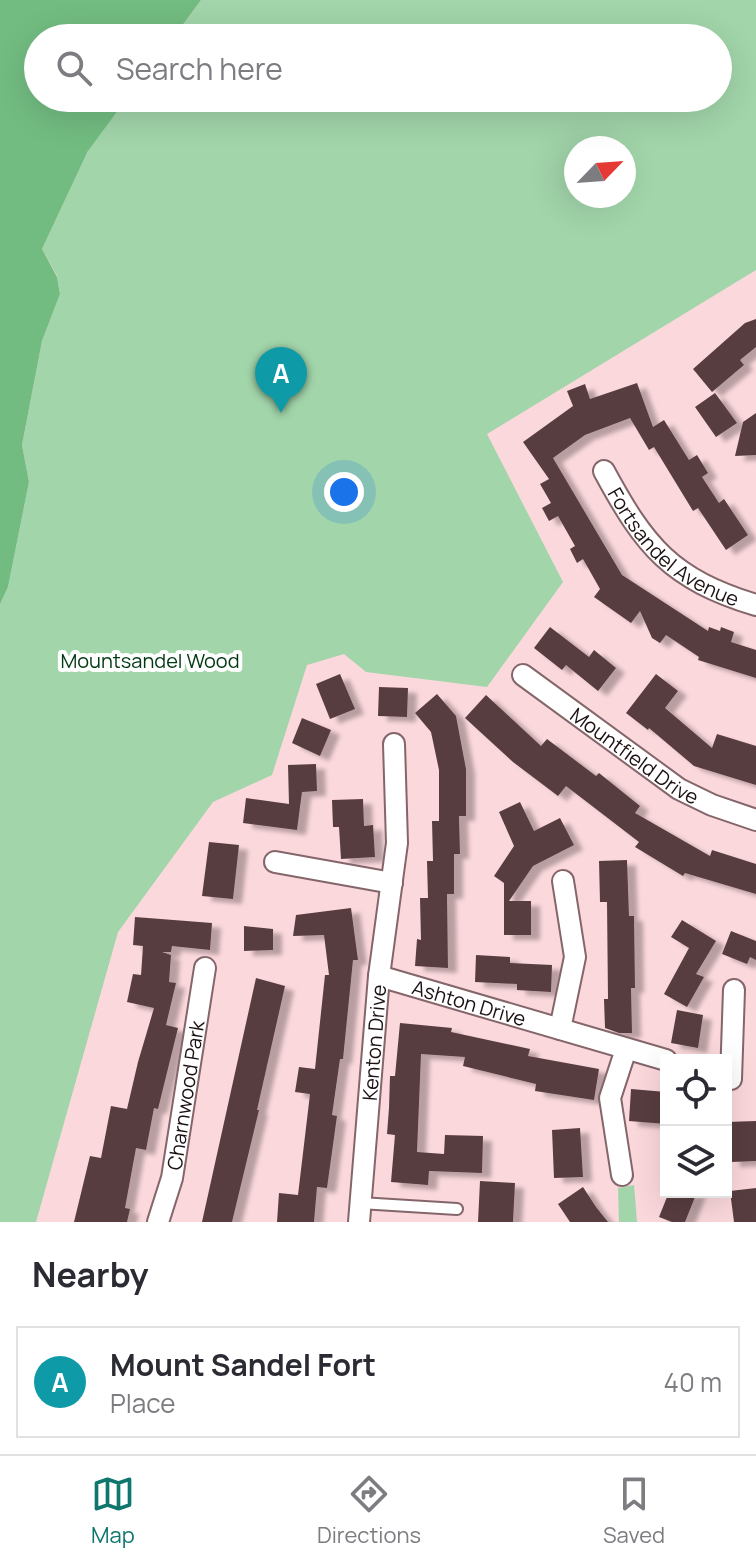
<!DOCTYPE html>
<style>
body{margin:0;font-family:Manrope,sans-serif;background:#f2f2f3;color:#2b2b33}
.controls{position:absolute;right:24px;bottom:24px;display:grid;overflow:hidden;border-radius:0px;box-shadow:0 8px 32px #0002}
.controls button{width:72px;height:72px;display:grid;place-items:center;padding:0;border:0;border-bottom:2px solid #e1e1e2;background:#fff;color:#2b2b33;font:40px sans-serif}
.compass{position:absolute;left:564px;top:136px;width:72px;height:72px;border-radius:50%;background:#fff;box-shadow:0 8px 32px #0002;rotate:65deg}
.you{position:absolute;left:344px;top:492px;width:28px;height:28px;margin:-20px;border:6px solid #fff;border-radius:50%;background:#1a73e8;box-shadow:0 0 0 12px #1a73e833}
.badge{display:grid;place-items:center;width:52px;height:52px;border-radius:50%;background:#0f766e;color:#fff;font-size:26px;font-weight:700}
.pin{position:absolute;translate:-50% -66px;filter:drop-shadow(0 2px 4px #0008)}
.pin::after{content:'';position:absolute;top:42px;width:28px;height:24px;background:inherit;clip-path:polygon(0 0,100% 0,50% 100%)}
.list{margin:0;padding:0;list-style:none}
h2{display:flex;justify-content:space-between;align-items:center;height:104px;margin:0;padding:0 32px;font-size:34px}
h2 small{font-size:26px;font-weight:400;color:#7c7c81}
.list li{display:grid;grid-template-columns:52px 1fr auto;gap:24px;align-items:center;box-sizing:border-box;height:112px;margin:0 16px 16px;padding:0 16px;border:2px solid #e1e1e2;border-radius:0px}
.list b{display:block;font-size:30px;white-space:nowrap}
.list p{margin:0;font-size:26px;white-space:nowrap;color:#7c7c81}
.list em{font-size:26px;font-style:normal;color:#7c7c81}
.icon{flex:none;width:44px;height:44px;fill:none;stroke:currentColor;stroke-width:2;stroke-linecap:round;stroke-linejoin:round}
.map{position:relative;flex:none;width:756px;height:1222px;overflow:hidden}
.search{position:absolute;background:#fff;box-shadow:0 8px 32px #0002;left:24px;right:24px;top:24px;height:88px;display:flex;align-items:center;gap:20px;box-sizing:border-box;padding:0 28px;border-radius:44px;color:#7c7c81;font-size:30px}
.sheet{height:232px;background:#fff}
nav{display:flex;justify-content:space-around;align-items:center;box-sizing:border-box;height:112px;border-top:2px solid #e1e1e2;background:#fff;font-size:22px;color:#7c7c81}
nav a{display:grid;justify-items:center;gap:4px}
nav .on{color:#0f766e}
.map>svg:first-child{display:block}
.green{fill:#a2d5aa;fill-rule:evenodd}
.water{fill:#72bc81}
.building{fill:#593d41;filter:url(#shadow)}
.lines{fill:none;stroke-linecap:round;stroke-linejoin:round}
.lane-casing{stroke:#84666a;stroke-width:14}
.street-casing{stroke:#84666a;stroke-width:24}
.lane{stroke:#fff;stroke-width:10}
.street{stroke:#fff;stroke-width:20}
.labels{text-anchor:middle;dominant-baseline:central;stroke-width:8;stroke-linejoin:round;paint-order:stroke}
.street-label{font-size:20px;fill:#1c1112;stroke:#fff}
.park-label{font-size:20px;fill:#003812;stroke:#fff}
</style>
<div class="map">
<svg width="756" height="1222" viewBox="0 0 756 1222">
<defs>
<filter id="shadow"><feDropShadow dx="9" dy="5" stdDeviation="2" flood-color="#0004"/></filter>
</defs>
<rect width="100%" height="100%" fill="#fbd8dc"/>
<path class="green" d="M201 0H756V270L487 434 563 582 487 687 366 672 344 654 307 665 272 775 213 802 118 932 36 1222H0V604L8 587 29 482 22 445 42 341 60 294 57 276 42 249 90 147 127 98H718V38H173ZM576 148H624V196H576Z
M634 1185 637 1222H619L618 1188Z"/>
<path class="water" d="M0 0H201L173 38H38V98H127L88 151 42 249 57 277 60 294 42 341 22 445 29 482 8 587 0 604Z"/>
<path class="building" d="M756 319V347L740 360 744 365 712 392 693 369 745 323Z
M637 383 653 427 664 420 689 460 697 455 708 473 702 477 719 503 724 499 748 535 726 550 698 508 693 511 654 447 649 450 630 418 585 435 553 458 622 575 708 631 709 627 720 631 721 627 734 632 731 642 756 650V678L698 660 699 657 666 635 660 643 652 638 640 611 631 623 594 597 600 589 583 559 577 563 570 549 575 546 558 516 549 521 542 508 551 503 540 484 549 479 523 442 573 406 567 391 585 384 590 399Z
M715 393 737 423 716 437 695 407Z
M756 413V455L735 456 743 422Z
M550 627 589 657 594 650 616 668 598 691 566 665 562 670 534 648Z
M340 674 355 709 330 719 316 684Z
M656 674 678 691 665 708 712 748 717 734 756 746V785L694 766 649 728 648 730 626 713Z
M379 687 408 688 407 717 378 716Z
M437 694 456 716 466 769V816H459L460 854H454V894H447L448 968 415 966 417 939 421 940 420 898H428L427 861H433L432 821H439V770L431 732 415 713Z
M486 695 541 746 547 739 596 776 599 773 640 806 635 813 710 856 712 850 756 864V894L685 873 683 876 635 847 639 842 566 786 558 796 513 762 465 718Z
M302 718 331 730 320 756 292 743Z
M316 764 317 791 302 792 297 830 243 823 246 798 289 804 288 765Z
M363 799 364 826 373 825 375 857 341 859 339 827H333L332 800Z
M520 802 534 831 560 818 574 845 533 866 509 901H531V935H504V883L494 876 514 846 499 812Z
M209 842 239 845 233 899 202 896Z
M627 860 629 916H634L635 988H631L632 1033H619L605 1028 604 999H608L607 902H600L599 861Z
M351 908 358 960H353L343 1059H340L332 1115 337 1116 327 1188 317 1187 314 1222H277L279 1193 298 1195 310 1094 295 1092 299 1067 315 1069 325 975H329L324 935 293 936 296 915Z
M135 917 212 923 210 950 172 946 171 952H162L171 955 169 982 176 983 166 1025 178 1028 158 1109 154 1108 146 1150 136 1148 125 1208 130 1209 127 1222H74L90 1156 101 1158 111 1106 127 1109 138 1062 154 1008 127 1002 133 974 141 975 143 946 133 945Z
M682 920 716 941 696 974 704 977 687 1007 664 994 689 948 671 937Z
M244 926 273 929V950L244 951Z
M731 931 756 941V960L750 957 747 964 722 954Z
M476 955 510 957V963L552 965 551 992 517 990V984L475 982Z
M256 978 285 986 257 1110H259L232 1222H202Z
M677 1010 703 1015 698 1048 671 1043Z
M400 1023 452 1028 451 1032 530 1049 528 1056 599 1069 594 1100 535 1091 536 1084 463 1066 465 1057 421 1054 417 1152 444 1154 445 1135 483 1136 482 1173 429 1171 428 1185 391 1182 395 1135 387 1134 389 1108 390 1076H395Z
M631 1089 666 1092V1124L629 1121Z
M756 1121V1161L731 1162 730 1149H726V1122Z
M580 1128 583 1177 554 1178 552 1130Z
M480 1181 515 1183 513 1222H478Z
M583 1187 596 1207 608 1222H570L558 1204Z
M756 1188V1222H734L730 1191Z
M669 1192H697L685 1222H672L659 1217Z"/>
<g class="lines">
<g class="lane-casing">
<path id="lane" d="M360 1203 457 1209"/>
</g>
<g class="street-casing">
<g id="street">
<path id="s1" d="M604 471C645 547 671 579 756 605"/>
<path id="s2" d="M523 675 679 789 712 805 756 820"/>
<path d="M275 862 392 883"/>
<path id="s3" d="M379 976 666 1060"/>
<path d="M560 1029 575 957 563 881"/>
<path d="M726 1078 731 1079 734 990"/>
<path d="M622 1175 610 1098 626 1049"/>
<path id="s4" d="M158 1222 172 1178 205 968"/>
<path id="s5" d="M359 1222 379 976 397 843 394 744"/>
</g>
</g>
<use href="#lane" class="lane"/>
<use href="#street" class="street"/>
</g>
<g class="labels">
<g class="street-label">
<text stroke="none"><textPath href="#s1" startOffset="106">Fortsandel Avenue</textPath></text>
<text stroke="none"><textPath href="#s2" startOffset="138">Mountfield Drive</textPath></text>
<text stroke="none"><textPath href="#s3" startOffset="94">Ashton Drive</textPath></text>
<text stroke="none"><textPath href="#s5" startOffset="180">Kenton Drive</textPath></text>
<text stroke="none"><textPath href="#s4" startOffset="130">Charnwood Park</textPath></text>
</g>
<g class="park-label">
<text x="150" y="660">Mountsandel Wood</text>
</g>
</g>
</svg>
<div class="controls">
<button><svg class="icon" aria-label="locate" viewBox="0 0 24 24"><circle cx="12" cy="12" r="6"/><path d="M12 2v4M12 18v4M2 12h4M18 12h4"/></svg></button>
<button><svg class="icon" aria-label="layers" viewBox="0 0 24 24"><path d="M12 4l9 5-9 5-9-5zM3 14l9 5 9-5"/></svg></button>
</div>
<svg class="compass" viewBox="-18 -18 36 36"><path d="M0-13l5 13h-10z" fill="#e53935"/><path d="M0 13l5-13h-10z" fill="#7c7c81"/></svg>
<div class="you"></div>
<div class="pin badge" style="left:281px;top:413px;background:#0f9aa8">A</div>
<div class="search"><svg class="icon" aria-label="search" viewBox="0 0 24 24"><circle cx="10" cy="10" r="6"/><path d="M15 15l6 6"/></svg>Search here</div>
</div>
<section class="sheet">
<h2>Nearby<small></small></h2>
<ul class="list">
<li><span class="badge" style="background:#0f9aa8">A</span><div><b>Mount Sandel Fort</b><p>Place</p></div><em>40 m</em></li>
</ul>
</section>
<nav>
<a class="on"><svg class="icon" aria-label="map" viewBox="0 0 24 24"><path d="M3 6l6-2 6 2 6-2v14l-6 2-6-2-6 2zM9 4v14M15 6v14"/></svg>Map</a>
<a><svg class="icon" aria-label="directions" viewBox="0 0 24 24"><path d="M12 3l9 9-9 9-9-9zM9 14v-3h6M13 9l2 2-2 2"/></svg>Directions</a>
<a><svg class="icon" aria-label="saved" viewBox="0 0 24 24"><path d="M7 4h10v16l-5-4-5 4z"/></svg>Saved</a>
</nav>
